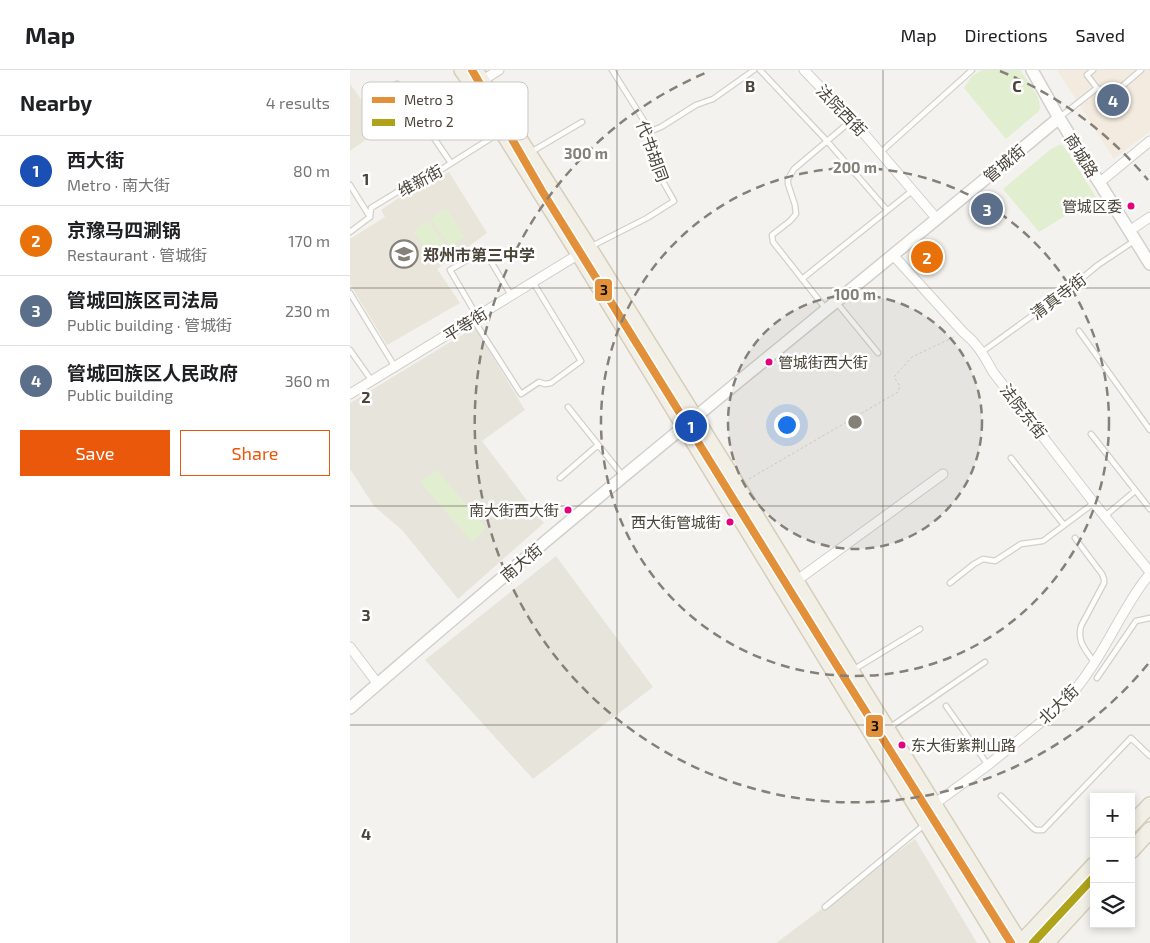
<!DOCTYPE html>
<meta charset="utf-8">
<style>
body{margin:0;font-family:"Exo 2","Noto Sans SC",sans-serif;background:#f2f2f2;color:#202124}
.controls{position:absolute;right:15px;bottom:15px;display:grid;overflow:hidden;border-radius:0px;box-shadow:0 2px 8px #0003}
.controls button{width:45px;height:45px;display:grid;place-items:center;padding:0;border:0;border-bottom:1px solid #e0e0e0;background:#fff;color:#202124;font:25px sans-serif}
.you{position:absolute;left:436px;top:354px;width:18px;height:18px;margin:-12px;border:4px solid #fff;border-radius:50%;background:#1a73e8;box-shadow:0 0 0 8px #1a73e833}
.badge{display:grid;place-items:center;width:32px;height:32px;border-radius:50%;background:#ea580c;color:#fff;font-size:16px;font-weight:700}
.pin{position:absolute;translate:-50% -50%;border:2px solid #fff;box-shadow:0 1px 5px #0006}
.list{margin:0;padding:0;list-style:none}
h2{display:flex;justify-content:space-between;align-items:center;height:65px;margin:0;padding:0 20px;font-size:21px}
h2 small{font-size:16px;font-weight:400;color:#757577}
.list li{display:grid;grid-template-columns:32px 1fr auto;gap:15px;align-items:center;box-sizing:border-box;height:70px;padding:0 20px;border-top:1px solid #e0e0e0}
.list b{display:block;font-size:19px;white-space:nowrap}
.list p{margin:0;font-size:16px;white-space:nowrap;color:#757577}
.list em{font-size:16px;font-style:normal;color:#757577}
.actions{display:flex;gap:10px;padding:15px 20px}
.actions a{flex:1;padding:11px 0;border:1px solid #ea580c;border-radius:0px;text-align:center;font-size:18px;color:#ea580c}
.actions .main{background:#ea580c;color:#fff}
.icon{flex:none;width:28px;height:28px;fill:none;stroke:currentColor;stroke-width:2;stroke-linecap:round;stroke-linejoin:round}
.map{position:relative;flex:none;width:800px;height:873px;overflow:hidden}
header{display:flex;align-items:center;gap:30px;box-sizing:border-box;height:70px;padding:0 25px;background:#fff;border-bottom:1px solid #e0e0e0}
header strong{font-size:24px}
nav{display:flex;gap:28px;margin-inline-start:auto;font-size:18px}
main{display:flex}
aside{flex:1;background:#fff}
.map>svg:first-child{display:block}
.residential{fill:#e7e4dc}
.commercial{fill:#f3ebdf}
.education{fill:#eae5da}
.green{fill:#e1eecf}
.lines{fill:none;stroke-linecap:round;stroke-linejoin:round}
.service-casing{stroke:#d2d0cb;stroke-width:7}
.minor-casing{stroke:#d2d0cb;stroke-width:11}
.tertiary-casing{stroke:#d2d0cb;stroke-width:14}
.primary-casing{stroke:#d6cebb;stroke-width:18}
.path{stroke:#d3d2cc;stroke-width:1;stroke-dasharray:2.5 2.5;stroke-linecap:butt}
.service{stroke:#fdfdfc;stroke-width:4.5}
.minor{stroke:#fdfdfc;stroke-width:9}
.tertiary{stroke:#fdfdfc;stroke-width:11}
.primary{stroke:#f2efe6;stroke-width:15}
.metro-1-casing{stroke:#fff;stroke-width:11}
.metro-2-casing{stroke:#fff;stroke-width:11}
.metro-1{stroke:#e29039;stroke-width:8}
.metro-2{stroke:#aea31a;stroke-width:8}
.grid{fill:none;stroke:#4b4439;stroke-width:1;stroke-opacity:0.55}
.ring{fill:none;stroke:#868178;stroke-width:2.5;stroke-dasharray:9 6}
.bus-dot{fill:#e5007d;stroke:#fff;stroke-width:2}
.labels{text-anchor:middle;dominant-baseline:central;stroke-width:5;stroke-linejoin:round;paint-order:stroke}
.bus-label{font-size:15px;fill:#4b4439;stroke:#fff;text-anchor:end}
.street-label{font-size:16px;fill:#4b4439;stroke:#fff}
.poi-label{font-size:16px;font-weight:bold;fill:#4b4439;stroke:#fff;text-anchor:start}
.key{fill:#fff;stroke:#c9c7c4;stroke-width:1}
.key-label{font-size:14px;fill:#4b4439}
.grid-label{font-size:16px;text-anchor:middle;font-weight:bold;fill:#4b4439;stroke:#fff;stroke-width:5;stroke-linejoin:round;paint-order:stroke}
.centre{fill:#868178;stroke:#fff;stroke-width:2.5}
.ring-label{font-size:15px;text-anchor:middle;font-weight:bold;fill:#868178;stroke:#fff;stroke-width:5;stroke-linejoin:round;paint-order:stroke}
.line-badge{stroke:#fff;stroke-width:2}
.pale-badge-label{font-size:14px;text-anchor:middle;font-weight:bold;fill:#111}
</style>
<header>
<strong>Map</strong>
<nav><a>Map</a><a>Directions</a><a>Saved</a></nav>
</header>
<main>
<aside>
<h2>Nearby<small>4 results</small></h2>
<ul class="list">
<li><span class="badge" style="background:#1a4fb4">1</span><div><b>西大街</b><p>Metro · 南大街</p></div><em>80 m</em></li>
<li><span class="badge" style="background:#e8710a">2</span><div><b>京豫马四涮锅</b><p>Restaurant · 管城街</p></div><em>170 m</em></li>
<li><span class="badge" style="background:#5c6f8a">3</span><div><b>管城回族区司法局</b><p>Public building · 管城街</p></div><em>230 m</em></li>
<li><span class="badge" style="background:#5c6f8a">4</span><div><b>管城回族区人民政府</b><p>Public building</p></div><em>360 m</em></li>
</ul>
<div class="actions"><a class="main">Save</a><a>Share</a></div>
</aside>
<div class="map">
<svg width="800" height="873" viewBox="0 0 800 873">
<rect width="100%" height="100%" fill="#f4f2ee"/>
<path class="residential" d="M125 257 175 340 132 371 194 453 108 529 52 460 24 436 0 399V333Z
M206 486 303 617 183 709 75 590Z
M565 769 627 873H426Z"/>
<path class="commercial" d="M707 0H800V61L764 89Z"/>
<path class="education" d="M0 14 32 58 0 81Z
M99 102 137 163 87 199 110 233 37 275 0 214V169L35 147 31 140 68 115 71 118Z"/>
<path class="green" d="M632 0H670C677 11 694 29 689 41L656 69 614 18 622 6Z
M709 75H712L715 78 746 127 689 162 653 119 701 79Z
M96 138 115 167 100 177 81 149Z
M78 151 98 179 83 189 63 161Z
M87 400 136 458 122 472 70 412Z"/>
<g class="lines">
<g class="service-casing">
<path id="service" d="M410 0 477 71 537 140
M743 0 737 5 747 18
M47 14 101 93
M710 47 747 18 763 24 791 0
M299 62 311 57 346 35 363 29 404 0
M181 82 232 52
M531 82 622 0
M0 115 20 147
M20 147 21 138 62 113 73 111 149 63
M0 162 20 147
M242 176 297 148 324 131C315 115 305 99 301 81 299 72 299 63 296 54L262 0
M452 209 563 120
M0 223 45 297
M487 233 528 283
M476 239 423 172 422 165 440 151 446 144 445 135 438 114V109L444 99 502 50
M127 246 100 200 134 180 161 225
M123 249 171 324 189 312 195 314 201 313 231 291 183 212
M729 261 800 360
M0 280 22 311
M632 282 719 219 748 195 784 171
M218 337 273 406
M741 364 800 439
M661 388 714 455
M210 408 248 375
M755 446 785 421
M725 468 752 504 754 509V513L731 556C727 572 735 579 744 592
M600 513 624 494 633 489 645 491 671 474 693 471 744 433
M503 600 570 559
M747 608 786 551 800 548
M596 636 638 695
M539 658 635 592
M651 726 683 758 686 760H693L781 668 800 686
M475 837 574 755"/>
</g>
<g class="minor-casing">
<path id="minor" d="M454 0 510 59 587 149
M133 10 149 0
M749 113 800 71
M779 161 800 147
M543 185 613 262C628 274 634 286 643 302L744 433 800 502
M0 324 229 184
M446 511 593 404
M0 577 28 614
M583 735 638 695 711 636C736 610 752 581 770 549 779 534 788 517 800 504"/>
</g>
<g class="tertiary-casing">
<path id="tertiary" d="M682 0 709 48 800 194
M0 638C232 436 472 245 709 48"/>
</g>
<g class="primary-casing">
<path id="primary" d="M112 0 124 17 152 61 229 184 650 873
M125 0 239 178 387 415 501 601 670 873
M781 755 800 735
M781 781 800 760
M671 873 744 795
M696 873 744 821"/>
</g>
<path class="path" d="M399 409 548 322 550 316 544 307 562 287 606 266"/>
<use href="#service" class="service"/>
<use href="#minor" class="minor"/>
<use href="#tertiary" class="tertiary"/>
<use href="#primary" class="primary"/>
<g class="metro-1-casing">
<path id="metro-1" d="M122 0 192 121 482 588 661 873"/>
</g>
<g class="metro-2-casing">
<path id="metro-2" d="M683 873 744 807"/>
</g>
<use href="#metro-1" class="metro-1"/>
<use href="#metro-2" class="metro-2"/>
</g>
<path class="grid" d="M267 0V873M533 0V873M0 218H800M0 436H800M0 655H800"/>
<circle cx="505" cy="352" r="127" fill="#868178" fill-opacity=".12"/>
<g class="ring">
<circle cx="505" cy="352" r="127"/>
<circle cx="505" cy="352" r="254"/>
<path d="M798 594A380 380 0 1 1 360 1M650 1A380 380 0 0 1 798 110"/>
</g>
<defs>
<g id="school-ring" transform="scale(1.4375)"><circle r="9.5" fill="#fff" stroke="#868178" stroke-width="1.5"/><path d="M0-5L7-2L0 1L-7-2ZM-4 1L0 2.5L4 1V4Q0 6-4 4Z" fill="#868178"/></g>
</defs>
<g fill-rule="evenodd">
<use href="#school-ring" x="54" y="184"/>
</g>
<g class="bus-dot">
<circle cx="781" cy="136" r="4.5"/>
<circle cx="419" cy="292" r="4.5"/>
<circle cx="218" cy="440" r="4.5"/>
<circle cx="380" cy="452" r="4.5"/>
<circle cx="552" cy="675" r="4.5"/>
</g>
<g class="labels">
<g class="bus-label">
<text x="772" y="136">管城区委</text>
<text x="428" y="292" text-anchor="start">管城街西大街</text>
<text x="209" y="440">南大街西大街</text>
<text x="371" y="452">西大街管城街</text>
<text x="561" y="675" text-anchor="start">东大街紫荆山路</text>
</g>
<g class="street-label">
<text transform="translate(492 40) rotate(46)">法院西街</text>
<text transform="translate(303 81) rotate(70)">代书胡同</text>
<text transform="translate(732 85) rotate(58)">商城路</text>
<text transform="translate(654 93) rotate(-40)">管城街</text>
<text transform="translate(70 110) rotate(-28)">维新街</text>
<text transform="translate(708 226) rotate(-37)">清真寺街</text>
<text transform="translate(115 254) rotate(-32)">平等街</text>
<text transform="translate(674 341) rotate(52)">法院东街</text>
<text transform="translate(171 492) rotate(-40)">南大街</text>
<text transform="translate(708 634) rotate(-44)">北大街</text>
</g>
<g class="poi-label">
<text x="73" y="184">郑州市第三中学</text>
</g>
</g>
<rect x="12" y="12" width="166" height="58" rx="8" class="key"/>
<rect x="22" y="27" width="23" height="6" fill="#e29039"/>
<rect x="22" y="49" width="23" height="7" fill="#aea31a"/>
<g class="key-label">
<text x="54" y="35">Metro 3</text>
<text x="54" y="57">Metro 2</text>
</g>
<g class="grid-label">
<text x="400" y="22">B</text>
<text x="667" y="22">C</text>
<text x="16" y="115">1</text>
<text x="16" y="333">2</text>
<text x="16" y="551">3</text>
<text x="16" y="770">4</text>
</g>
<circle cx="505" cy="352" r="8" class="centre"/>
<g class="ring-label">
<text x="236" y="89">300 m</text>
<text x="505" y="103">200 m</text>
<text x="505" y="230">100 m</text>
</g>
<g class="line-badge">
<rect x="244" y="208" width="19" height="24" rx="5" fill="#e29039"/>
<rect x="515" y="644" width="19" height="24" rx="5" fill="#e29039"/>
</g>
<g class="pale-badge-label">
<text x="254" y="225">3</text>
<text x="525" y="661">3</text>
</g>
</svg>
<div class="controls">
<button>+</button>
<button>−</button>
<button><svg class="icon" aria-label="layers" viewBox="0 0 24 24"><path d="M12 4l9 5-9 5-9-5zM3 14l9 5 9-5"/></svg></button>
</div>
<div class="you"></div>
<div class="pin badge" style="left:341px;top:356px;background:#1a4fb4">1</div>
<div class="pin badge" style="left:577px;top:187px;background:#e8710a">2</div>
<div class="pin badge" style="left:637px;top:139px;background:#5c6f8a">3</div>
<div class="pin badge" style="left:763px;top:30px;background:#5c6f8a">4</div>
</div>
</main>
